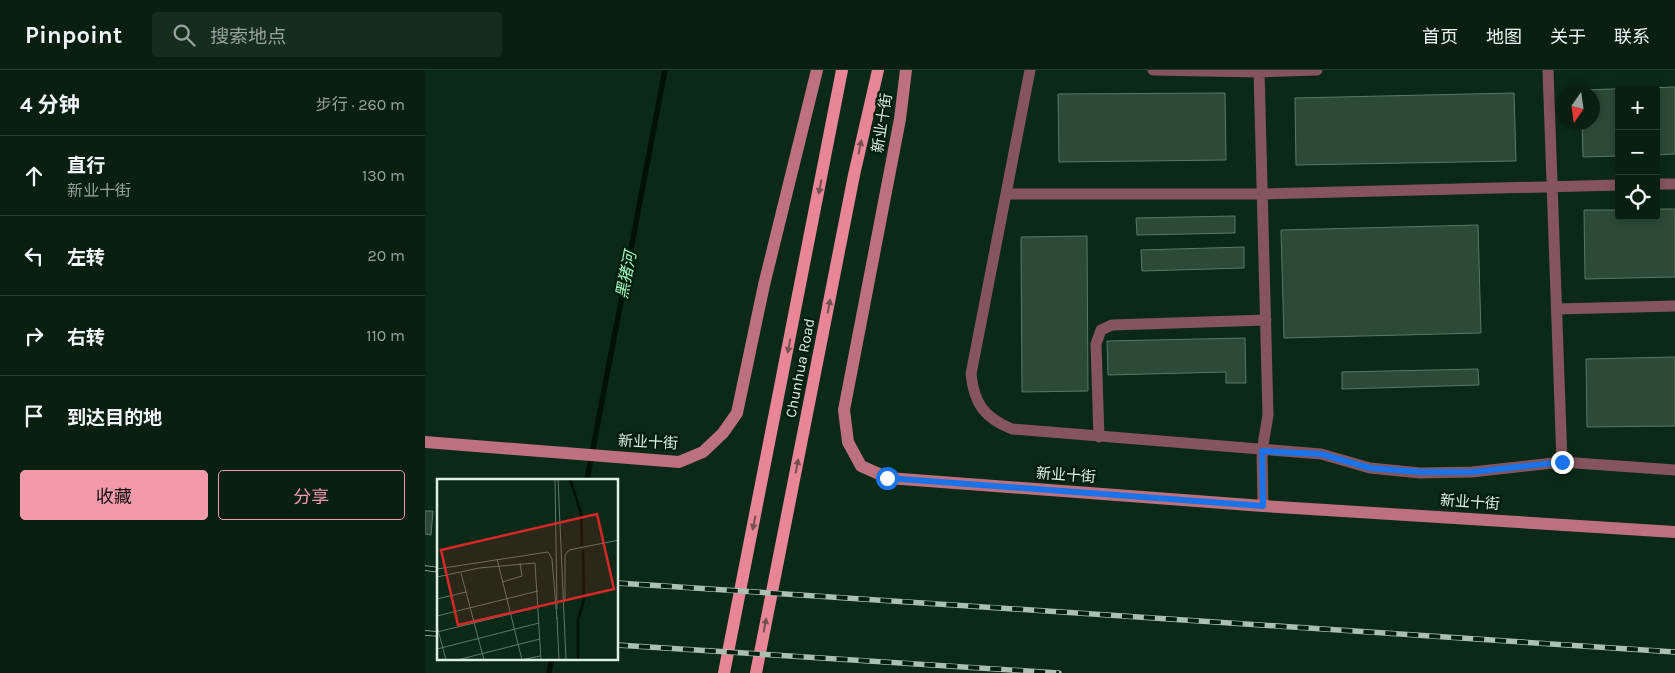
<!DOCTYPE html>
<html lang="zh">
<meta charset="utf-8">
<style>
body{margin:0;font-family:Karla,"Noto Sans SC",sans-serif;background:#162c1f;color:#f1f3f6}
.controls{position:absolute;right:15px;top:15px;display:grid;overflow:hidden;border-radius:5px;box-shadow:0 2px 8px #0003}
.controls button{width:45px;height:45px;display:grid;place-items:center;padding:0;border:0;border-bottom:1px solid #293d31;background:#081f11;color:#f1f3f6;font:25px sans-serif}
.compass{position:absolute;left:1130px;top:15px;width:45px;height:45px;border-radius:50%;background:#081f11;box-shadow:0 2px 8px #0003;rotate:193deg}
.stop{position:absolute;width:15px;height:15px;margin:-11px;border:4px solid #1a73e8;border-radius:50%;background:#fff}
.stop.end{background:#1a73e8;border-color:#fff;box-shadow:0 1px 5px #0008}
.list{margin:0;padding:0;list-style:none}
h2{display:flex;justify-content:space-between;align-items:center;height:65px;margin:0;padding:0 20px;font-size:21px}
h2 small{font-size:16px;font-weight:400;color:#98a29f}
.list li{display:grid;grid-template-columns:32px 1fr auto;gap:15px;align-items:center;box-sizing:border-box;height:80px;padding:0 20px;border-top:1px solid #293d31}
.list b{display:block;font-size:19px;white-space:nowrap}
.list p{margin:0;font-size:16px;white-space:nowrap;color:#98a29f}
.list em{font-size:16px;font-style:normal;color:#98a29f}
.actions{display:flex;gap:10px;padding:15px 20px}
.actions a{flex:1;padding:11px 0;border:1px solid #f39aaa;border-radius:5px;text-align:center;font-size:18px;color:#f39aaa}
.actions .main{background:#f39aaa;color:#111}
.icon{flex:none;width:28px;height:28px;fill:none;stroke:currentColor;stroke-width:2;stroke-linecap:round;stroke-linejoin:round}
.map{position:relative;flex:none;width:1250px;height:603px;overflow:hidden}
header{display:flex;align-items:center;gap:30px;box-sizing:border-box;height:70px;padding:0 25px;background:#081f11;border-bottom:1px solid #293d31}
header strong{font-size:24px}
nav{display:flex;gap:28px;margin-inline-start:auto;font-size:18px}
.search{width:350px;height:45px;background:#162c1f;display:flex;align-items:center;gap:12px;box-sizing:border-box;padding:0 18px;border-radius:5px;color:#98a29f;font-size:19px}
main{display:flex}
aside{flex:1;background:#081f11}
.map>svg:first-child{display:block}
.lines{fill:none;stroke-linecap:round;stroke-linejoin:round}
.stream{stroke:#021106;stroke-width:5.5}
.building{fill:#2c4a36;stroke:#5a7964}
.service{stroke:#85545d;stroke-width:11}
.secondary{stroke:#bd707e;stroke-width:12}
.primary{stroke:#e88597;stroke-width:12}
.rail-casing{stroke:#abbfb2;stroke-width:5.5}
.rail{stroke:#021f0e;stroke-width:4;stroke-dasharray:11;stroke-linecap:butt}
.oneway{fill:#755252}
.route{stroke:#1a73e8;stroke-width:6}
.labels{text-anchor:middle;dominant-baseline:central;stroke-width:5;stroke-linejoin:round;paint-order:stroke}
.street-label{font-size:15px;fill:#deefe3;stroke:#021f0e}
.water-label{font-size:16px;font-style:italic;fill:#a1f7be;stroke:#021f0e}
.inset-river{fill:none;stroke:#021106;stroke-width:2.5}
.inset-road{fill:none;stroke:#5f7869;stroke-width:1}
.view{fill:#d62828;fill-opacity:0.15;stroke:#d62828;stroke-width:2.5}
.inset-edge{fill:none;stroke:#deefe3;stroke-width:2.5}
</style>
<header>
<strong>Pinpoint</strong>
<div class="search"><svg class="icon" aria-label="search" viewBox="0 0 24 24"><circle cx="10" cy="10" r="6"/><path d="M15 15l6 6"/></svg>搜索地点</div>
<nav><a>首页</a><a>地图</a><a>关于</a><a>联系</a></nav>
</header>
<main>
<aside>
<h2>4 分钟<small>步行 · 260 m</small></h2>
<ul class="list">
<li><svg class="icon" aria-label="ahead" viewBox="0 0 24 24"><path d="M12 20V5M6 11l6-6 6 6"/></svg><div><b>直行</b><p>新业十街</p></div><em>130 m</em></li>
<li><svg class="icon" aria-label="left" viewBox="0 0 24 24"><path d="M17 20v-9H6M10 6l-5 5 5 5"/></svg><div><b>左转</b></div><em>20 m</em></li>
<li><svg class="icon" aria-label="right" viewBox="0 0 24 24"><path d="M7 20v-9h11M14 6l5 5-5 5"/></svg><div><b>右转</b></div><em>110 m</em></li>
<li><svg class="icon" aria-label="arrive" viewBox="0 0 24 24"><path d="M6 21V4h12l-3 4 3 4H6"/></svg><div><b>到达目的地</b></div></li>
</ul>
<div class="actions"><a class="main">收藏</a><a>分享</a></div>
</aside>
<div class="map">
<svg width="1250" height="603" viewBox="0 0 1250 603">
<rect width="100%" height="100%" fill="#0b2917"/>
<g class="lines">
<path class="stream" d="M162 410 240 0
M124 603 127 589"/>
</g>
<path class="building" d="M1250 17V84L1231 85V19H1194V86L1158 87 1157 52H1168V22H1157V20Z
M800 23 801 90 634 92 633 24Z
M1089 23 1091 91 871 95 870 28Z
M1231 139H1250V207L1160 209 1159 140H1194V146H1231Z
M810 146V163L712 165 711 148Z
M1053 155 1056 263 859 268 856 160Z
M662 166 663 321 597 322 596 167Z
M819 177V198L717 201 716 180Z
M820 268 821 313H801V302L683 305 682 271Z
M1250 287V356L1162 357 1161 289Z
M1053 299 1054 315 917 319V302Z
M0 441H8L6 465 0 464Z"/>
<g class="lines">
<path class="service" d="M605 0 546 304C549 333 559 348 587 359L896 384 945 398 995 403 1047 402 1137 392 1250 400
M728 0 834 2 892 0
M834 0 843 345 837 381 838 436
M1123 0 1137 392
M1231 114H1250
M582 124H838L1194 115
M1132 239 1250 236
M674 367 671 274 676 260 687 255 841 250"/>
<path class="secondary" d="M481 0 475 49 419 340 423 372 436 396 463 408 838 436 1250 462
M0 372 254 392 278 382 298 363 312 343 339 215 392 0"/>
<path class="primary" d="M299 603 417 0
M331 603 429 105 453 0"/>
<g class="rail-casing">
<path id="rail" d="M0 498 14 500
M192 513 1250 582
M0 563 14 564
M192 575 634 603"/>
</g>
<use href="#rail" class="rail"/>
</g>
<defs><path id="oneway-solid" d="M-6-.8H1V-3.2L6.5 0L1 3.2V.8H-6Z" transform="scale(1.25)"/></defs>
<g class="oneway">
<use href="#oneway-solid" transform="translate(435 77) rotate(-78)"/>
<use href="#oneway-solid" transform="translate(395 117) rotate(101)"/>
<use href="#oneway-solid" transform="translate(404 236) rotate(-79)"/>
<use href="#oneway-solid" transform="translate(364 276) rotate(101)"/>
<use href="#oneway-solid" transform="translate(372 396) rotate(-79)"/>
<use href="#oneway-solid" transform="translate(329 453) rotate(101)"/>
<use href="#oneway-solid" transform="translate(340 555) rotate(-79)"/>
</g>
<g class="lines">
<path class="route" d="M462 408 838 436 837 381 896 384 945 398 995 402H1047L1137 392"/>
</g>
<g class="labels">
<g class="street-label">
<text transform="translate(457 53) rotate(-81)">新业十街</text>
<text transform="translate(375 298) rotate(-79)">Chunhua Road</text>
<text transform="translate(223 372) rotate(3)">新业十街</text>
<text transform="translate(641 405) rotate(4)">新业十街</text>
<text transform="translate(1045 432) rotate(4)">新业十街</text>
</g>
<g class="water-label">
<text transform="translate(201 205) rotate(-79)">黑猪河</text>
</g>
</g>
<g transform="translate(12 409)">
<rect width="181" height="181" fill="#0b2917"/>
<path class="inset-river" d="M133 0 144 34 145 67M141 181V141L147 120 146 71"/>
<path class="inset-road" d="M118 0 120 130M121 0 129 181M60 80 85 181M0 90 111 73 115 80 120 140M24 94 47 181M0 98 42 89 98 84 104 181M65 103 85 97 83 84M0 120 29 113M128 122V76L132 71 182 61M0 137 101 112M120 138 122 181M0 147 9 181M0 153 102 128M0 170 102 144M20 181 103 160M84 181 103 177"/>
<path class="view" d="M160 35 177 110 21 146 4 71Z"/>
<rect width="181" height="181" class="inset-edge"/>
</g>
</svg>
<div class="controls">
<button>+</button>
<button>−</button>
<button><svg class="icon" aria-label="locate" viewBox="0 0 24 24"><circle cx="12" cy="12" r="6"/><path d="M12 2v4M12 18v4M2 12h4M18 12h4"/></svg></button>
</div>
<svg class="compass" viewBox="-18 -18 36 36"><path d="M0-13l5 13h-10z" fill="#e53935"/><path d="M0 13l5-13h-10z" fill="#98a29f"/></svg>
<div class="stop" style="left:462px;top:408px"></div>
<div class="stop end" style="left:1137px;top:392px"></div>
</div>
</main>
